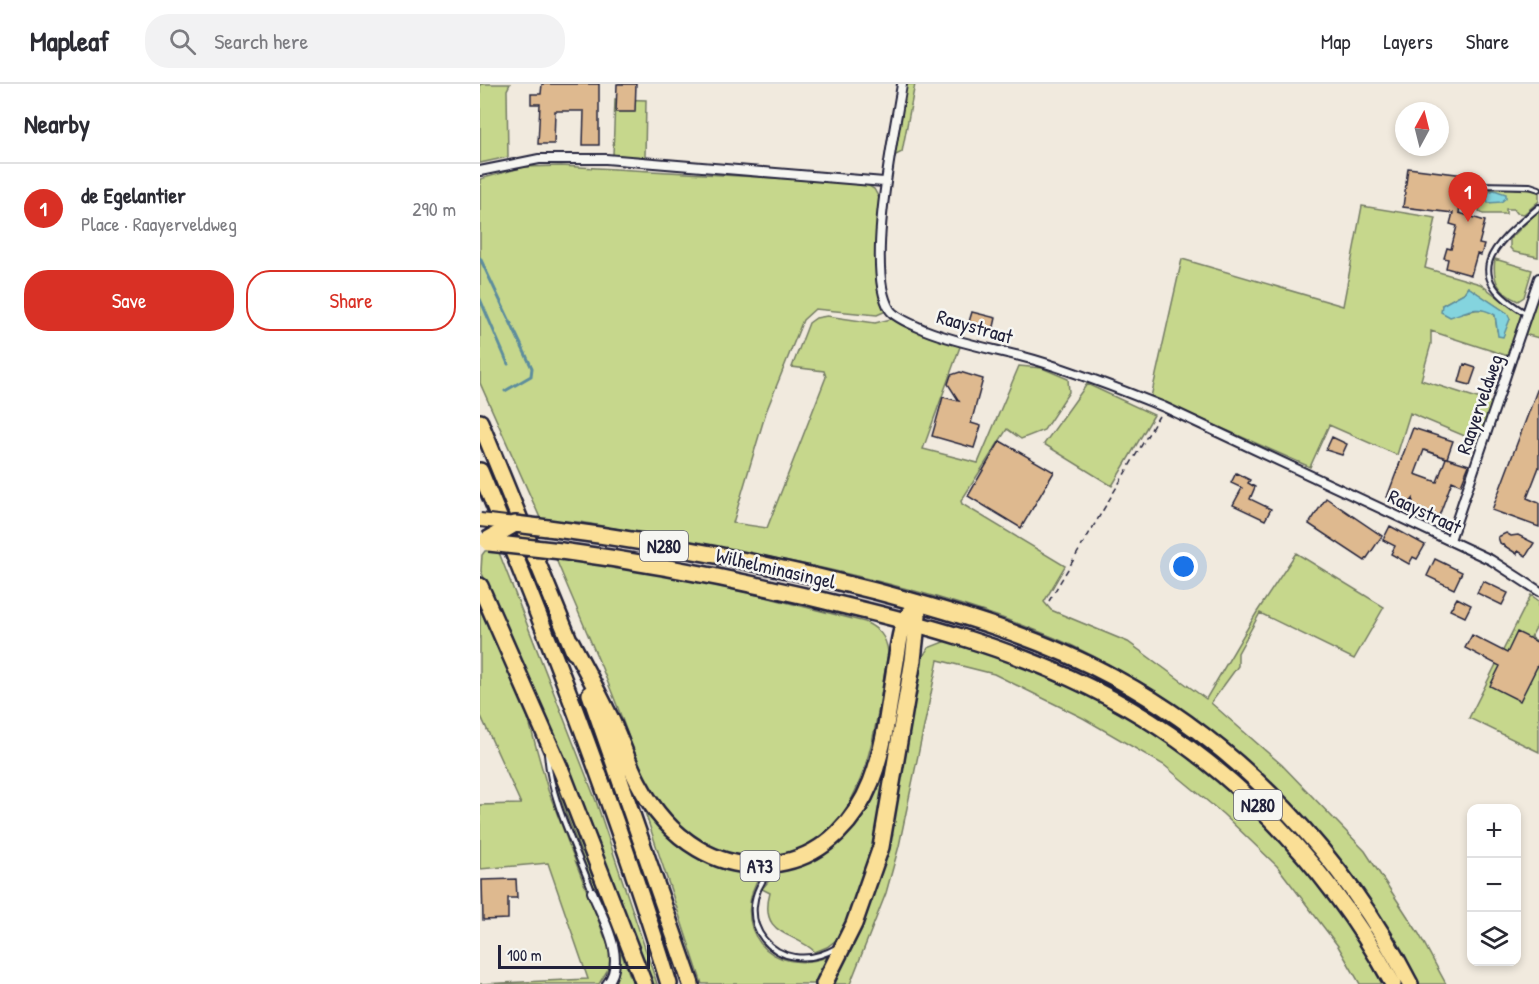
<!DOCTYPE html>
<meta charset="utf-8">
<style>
body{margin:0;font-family:"Patrick Hand",sans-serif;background:#f2f2f3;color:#2b2b33}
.controls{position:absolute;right:18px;bottom:18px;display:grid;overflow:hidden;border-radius:12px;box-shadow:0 3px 9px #0003}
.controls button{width:54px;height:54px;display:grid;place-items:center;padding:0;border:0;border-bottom:2px solid #e1e1e2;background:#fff;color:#2b2b33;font:30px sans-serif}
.compass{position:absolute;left:915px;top:18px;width:54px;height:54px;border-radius:50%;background:#fff;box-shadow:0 3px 9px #0003;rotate:7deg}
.scale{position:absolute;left:18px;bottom:15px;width:152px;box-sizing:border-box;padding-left:6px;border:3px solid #22223b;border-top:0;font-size:16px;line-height:21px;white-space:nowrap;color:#22223b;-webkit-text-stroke:4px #f6f6f2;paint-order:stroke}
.you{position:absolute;left:704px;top:483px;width:21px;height:21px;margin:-15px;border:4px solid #fff;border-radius:50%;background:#1a73e8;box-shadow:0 0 0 9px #1a73e833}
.badge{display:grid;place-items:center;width:39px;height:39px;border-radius:50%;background:#d93025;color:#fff;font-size:20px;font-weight:700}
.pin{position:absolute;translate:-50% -50px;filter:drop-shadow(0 2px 3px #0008)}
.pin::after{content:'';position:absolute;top:32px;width:21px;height:18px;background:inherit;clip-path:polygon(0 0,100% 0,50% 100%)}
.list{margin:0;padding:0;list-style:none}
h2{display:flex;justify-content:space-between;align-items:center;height:78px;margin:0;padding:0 24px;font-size:26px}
h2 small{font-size:20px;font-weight:400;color:#7c7c81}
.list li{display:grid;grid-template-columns:39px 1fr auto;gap:18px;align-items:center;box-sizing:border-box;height:90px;padding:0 24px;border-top:2px solid #e1e1e2}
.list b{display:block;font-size:22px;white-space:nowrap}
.list p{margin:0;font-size:20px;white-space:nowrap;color:#7c7c81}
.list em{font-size:20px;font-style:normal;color:#7c7c81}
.actions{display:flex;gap:12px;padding:18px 24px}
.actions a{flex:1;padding:14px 0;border:2px solid #d93025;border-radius:24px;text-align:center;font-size:21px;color:#d93025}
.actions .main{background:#d93025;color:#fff}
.icon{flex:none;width:33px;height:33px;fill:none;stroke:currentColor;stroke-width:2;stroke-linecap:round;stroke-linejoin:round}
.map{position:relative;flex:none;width:1059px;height:900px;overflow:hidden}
header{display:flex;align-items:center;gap:36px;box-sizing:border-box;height:84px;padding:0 30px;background:#fff;border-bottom:2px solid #e1e1e2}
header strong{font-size:28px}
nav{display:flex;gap:33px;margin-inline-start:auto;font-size:21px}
.search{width:420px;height:54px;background:#f2f2f3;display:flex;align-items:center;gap:15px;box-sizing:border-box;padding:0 21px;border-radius:24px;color:#7c7c81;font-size:22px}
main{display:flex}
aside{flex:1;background:#fff}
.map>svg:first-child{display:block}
.green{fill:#c6d78c;stroke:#747c64;stroke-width:1.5;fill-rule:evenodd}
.water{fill:#84d4de;stroke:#5d8d9d;stroke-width:1.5}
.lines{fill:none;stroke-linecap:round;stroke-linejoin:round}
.stream{stroke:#5d8d9d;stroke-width:3}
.building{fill:#deb98f;stroke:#22223b;stroke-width:1.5;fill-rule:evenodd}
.lane-casing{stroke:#22223b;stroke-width:8}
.street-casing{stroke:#22223b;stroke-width:12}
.highway-casing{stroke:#22223b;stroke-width:20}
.path{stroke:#22223b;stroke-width:1.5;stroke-dasharray:6 4.5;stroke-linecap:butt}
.lane{stroke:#f6f6f2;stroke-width:4}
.street{stroke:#f6f6f2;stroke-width:8}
.highway{stroke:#fadf96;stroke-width:15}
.primary-bridge-casing{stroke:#22223b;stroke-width:16;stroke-linecap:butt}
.highway-bridge-casing{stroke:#22223b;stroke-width:20;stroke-linecap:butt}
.primary-bridge{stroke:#fadf96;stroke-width:12}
.highway-bridge{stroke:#fadf96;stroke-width:15}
.labels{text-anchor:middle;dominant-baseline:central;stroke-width:5;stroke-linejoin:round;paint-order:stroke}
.shield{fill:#f6f6f2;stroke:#626272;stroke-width:1.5}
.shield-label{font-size:18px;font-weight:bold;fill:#22223b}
.street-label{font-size:20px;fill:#22223b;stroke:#f6f6f2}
</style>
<header>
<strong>Mapleaf</strong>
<div class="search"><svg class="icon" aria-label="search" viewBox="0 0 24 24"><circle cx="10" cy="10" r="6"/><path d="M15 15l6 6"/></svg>Search here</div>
<nav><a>Map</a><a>Layers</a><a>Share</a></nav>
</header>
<main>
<aside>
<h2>Nearby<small></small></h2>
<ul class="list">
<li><span class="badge">1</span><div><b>de Egelantier</b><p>Place · Raayerveldweg</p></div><em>290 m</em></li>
</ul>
<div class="actions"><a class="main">Save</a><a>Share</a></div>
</aside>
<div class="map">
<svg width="1059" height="900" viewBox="0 0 1059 900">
<rect width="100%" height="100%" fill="#f1eade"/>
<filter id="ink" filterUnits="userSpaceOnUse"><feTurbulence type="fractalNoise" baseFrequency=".0167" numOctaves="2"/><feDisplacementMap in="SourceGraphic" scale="12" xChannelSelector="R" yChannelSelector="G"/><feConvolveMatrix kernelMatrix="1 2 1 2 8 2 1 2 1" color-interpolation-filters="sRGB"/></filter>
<g filter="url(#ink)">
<path class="green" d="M0 0H30L27 6 28 73 0 79Z
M426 0H435L422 68 414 72Z
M135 15 166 16 165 73 133 71Z
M81 82 384 99 394 105 400 116 399 199 406 227 397 231 335 225 323 236 286 328 253 439 287 444 346 293 344 287 312 283 329 239 336 234 347 232 395 239 411 235 481 260 443 365 498 379 539 282 562 284 588 295 589 308 564 346 541 355 527 345 481 417 482 420 585 482 564 518 571 526 648 558 726 615 777 528 816 469 904 523 874 575 780 529 758 569V582L731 619 802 681 885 767 939 850 966 900H940C912 854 886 807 851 766 779 678 662 586 555 546 409 490 253 466 100 438L61 436 0 299V95L44 83Z
M1017 103 1059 107V117L1044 130 1037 129 1034 125H1026V130H1003L999 127 1005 108Z
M882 122 956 134 945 184 1000 200 1042 231 1028 272 951 247V260L941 296 1013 319 999 358 930 329 917 371 849 341 830 383 671 313 702 175 863 222ZM988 203 1027 229 1030 235 1017 246 1015 231C997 219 991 231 976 228 971 227 966 223 962 221L984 209Z
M1059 126 1058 173 1034 168 1030 164V155Z
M1015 175 1052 186 1044 213 1038 217C1018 208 1012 196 1015 175Z
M1059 205V254L1044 250Z
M607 300 674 331 632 402 564 360Z
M18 466 116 717 177 900H168L106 727 1 487 2 471 5 467Z
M75 473 190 489 385 538C399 545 406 552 408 568 394 651 385 779 270 773 234 771 203 751 182 723 160 693 151 658 138 624 118 573 96 523 75 473Z
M1051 511 1059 517V538L1051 553 1057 557 1059 554V668L989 634Z
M0 525 45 623 68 706 130 867V882L119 900H0L108 895 68 779 0 785V721L41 720 0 630Z
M466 557C489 558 538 579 560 589 706 652 830 757 902 900H880L858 862 797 782 743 730 684 681 603 634 514 590 458 576 419 762 406 809 370 900H355L403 775 417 719 427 649 441 576 448 564Z
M418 590 423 591 394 765 360 853 347 863 335 868C316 848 278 853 290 809L282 805 297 787 371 744Z
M73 687 153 900H135L140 871 76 703Z
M157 704 183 742 283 786C246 842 290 897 352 871L341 900H222Z"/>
<path class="water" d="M1014 106 1026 110V114L1021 118 1008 119 1007 115 1009 108Z
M988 203 1027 229 1030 235 1023 253 1018 252 1015 231C997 220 986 228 970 233L961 228 962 221 984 209Z"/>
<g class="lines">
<path class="stream" d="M0 174 52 284 51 292 25 307
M0 215 28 280"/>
</g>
<path class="building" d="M62 0H119V61H103L104 27H75L74 60H58L60 20H51V10H61Z
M137 0H156L155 28H136Z
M928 84 984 91 979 129 1005 137 999 160 1004 161 1001 171 997 170 991 191 966 184 968 175 964 174 967 164 971 165 977 142 970 140 973 129 923 123Z
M492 228 516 234 513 247 488 241Z
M984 280 996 284 990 301 979 298Z
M480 288 503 295 491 339 501 342 494 364 452 352 463 313 479 317 468 300 471 291Z
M1059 301V383L1047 414 1059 419V443L1012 426Z
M933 344 973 357 967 374 989 381 981 401 972 397 959 432 932 422 933 415 928 421 907 413ZM944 366 966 374 957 398 935 390Z
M852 353 867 360 862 371 846 366Z
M520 357 574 388 541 444 488 412Z
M756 389 770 396 768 399 775 403 770 415 791 425 785 436 753 421 762 404 751 399Z
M846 414 902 452 885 477 829 440Z
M910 442 945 461 937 475 933 473 929 480 911 470 915 462 903 456Z
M1026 449 1031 452 1038 451 1054 459 1046 472 1038 467 1037 470 1020 459 1018 453Z
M955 475 982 488 974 505 947 492Z
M1003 497 1028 509 1022 521 997 509Z
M977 514 991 521 985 533 970 526Z
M1037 548 1059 559V579L1040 617 1010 602 1020 582 985 564 992 551 1027 569Z
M36 795 37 814H28V835L3 836 2 796Z"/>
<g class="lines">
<g class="lane-casing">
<path id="lane" d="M994 122 999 101 1050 102 1059 105
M1047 230C978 190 1013 162 1059 123
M67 670C71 717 96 764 112 807
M293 784C244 834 297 898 356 864"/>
</g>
<g class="street-casing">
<path id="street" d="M422 0C415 48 384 186 410 226 415 234 436 242 445 246 480 260 519 266 555 276 599 289 642 306 684 323L1011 476 1059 507
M0 87 59 75H126L404 98
M970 456 1059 194
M112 808C122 833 148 875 127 900"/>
</g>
<g class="highway-casing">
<path id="highway" d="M0 338 94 568
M0 387C70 555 136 726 189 900
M68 444C178 458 287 479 395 507 477 529 560 553 635 594 761 662 865 774 930 900
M81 467C179 480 274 499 370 523 445 541 520 562 590 594 729 657 840 767 913 900
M0 502 83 691 164 900
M91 558C103 581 116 604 127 627 139 650 146 675 158 698 187 754 240 793 305 778 346 769 376 736 391 698 406 660 409 617 416 577 419 561 420 543 429 530
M110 610 211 900
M344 900 374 840 401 763 433 576 438 531"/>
</g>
<path class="path" d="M569 517 679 332"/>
<use href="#lane" class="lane"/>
<use href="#street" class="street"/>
<use href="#highway" class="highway"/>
<g class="primary-bridge-casing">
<path id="primary-bridge" d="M0 436 35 440"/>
</g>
<g class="highway-bridge-casing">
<path id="highway-bridge" d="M7 456 35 440 68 444
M9 459 81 467"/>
</g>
<use href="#primary-bridge" class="primary-bridge"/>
<use href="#highway-bridge" class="highway-bridge"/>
</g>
</g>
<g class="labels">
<g class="shield">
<rect x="160" y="447" width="48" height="30" rx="4.5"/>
<rect x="754" y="706" width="48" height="30" rx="4.5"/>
<rect x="260.5" y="767" width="39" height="30" rx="4.5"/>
</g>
<g class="shield-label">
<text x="184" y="462">N280</text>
<text x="778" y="721">N280</text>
<text x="280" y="782">A73</text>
</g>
<g class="street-label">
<text transform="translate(495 242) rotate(16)">Raaystraat</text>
<text transform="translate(999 320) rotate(-71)">Raayerveldweg</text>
<text transform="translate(945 427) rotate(25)">Raaystraat</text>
<text transform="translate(296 484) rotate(13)">Wilhelminasingel</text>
</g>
</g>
</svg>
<div class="controls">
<button>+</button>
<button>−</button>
<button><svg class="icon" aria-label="layers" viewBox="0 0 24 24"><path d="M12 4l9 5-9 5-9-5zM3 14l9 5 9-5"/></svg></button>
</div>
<svg class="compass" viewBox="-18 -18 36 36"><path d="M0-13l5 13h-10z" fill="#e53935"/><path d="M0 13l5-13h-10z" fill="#7c7c81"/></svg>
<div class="scale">100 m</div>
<div class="you"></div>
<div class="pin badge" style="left:988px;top:138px">1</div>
</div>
</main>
